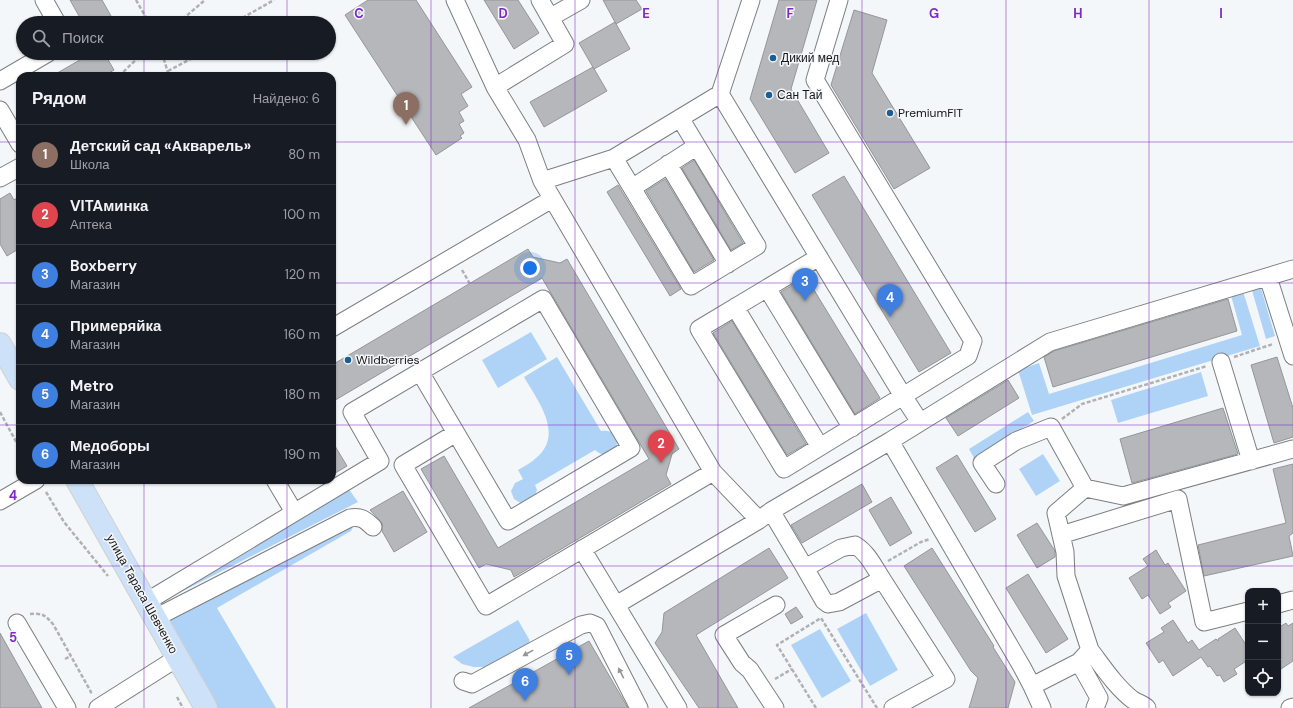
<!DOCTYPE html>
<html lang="ru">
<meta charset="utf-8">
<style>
body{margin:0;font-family:"DM Sans",sans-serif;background:#20242c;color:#f1f3f6}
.controls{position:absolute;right:12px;bottom:12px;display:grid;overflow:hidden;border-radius:8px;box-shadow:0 1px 3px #0004}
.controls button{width:36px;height:36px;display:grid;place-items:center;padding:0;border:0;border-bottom:1px solid #363941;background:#171b24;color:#f1f3f6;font:20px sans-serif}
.you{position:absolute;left:530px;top:268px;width:14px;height:14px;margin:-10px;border:3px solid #fff;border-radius:50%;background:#1a73e8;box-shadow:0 0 0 6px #1a73e833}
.badge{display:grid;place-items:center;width:26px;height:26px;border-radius:50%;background:#8c9099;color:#fff;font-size:13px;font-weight:700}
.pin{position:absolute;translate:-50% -33px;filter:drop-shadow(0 1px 2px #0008)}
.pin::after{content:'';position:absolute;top:21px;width:14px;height:12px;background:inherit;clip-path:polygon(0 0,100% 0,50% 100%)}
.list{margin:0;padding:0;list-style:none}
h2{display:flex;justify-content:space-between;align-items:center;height:52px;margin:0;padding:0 16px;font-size:17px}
h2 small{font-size:13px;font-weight:400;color:#9ea1a6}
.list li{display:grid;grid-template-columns:26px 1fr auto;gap:12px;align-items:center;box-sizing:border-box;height:60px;padding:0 16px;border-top:1px solid #363941}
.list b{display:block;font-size:15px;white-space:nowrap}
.list p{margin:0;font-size:13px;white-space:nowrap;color:#9ea1a6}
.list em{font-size:13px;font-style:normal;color:#9ea1a6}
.icon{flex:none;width:22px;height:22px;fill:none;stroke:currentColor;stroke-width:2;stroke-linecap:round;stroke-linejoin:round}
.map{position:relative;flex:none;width:1293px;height:708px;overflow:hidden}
.search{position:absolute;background:#171b24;box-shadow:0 1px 3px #0004;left:16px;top:16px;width:320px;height:44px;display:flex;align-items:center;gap:10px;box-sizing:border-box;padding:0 14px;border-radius:22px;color:#9ea1a6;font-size:15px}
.panel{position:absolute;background:#171b24;box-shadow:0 1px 3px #0004;left:16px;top:72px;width:320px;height:412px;border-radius:12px}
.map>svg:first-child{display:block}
.green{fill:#afd3f7}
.building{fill:#b5b7ba;stroke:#949699}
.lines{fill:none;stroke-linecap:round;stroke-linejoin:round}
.minor-casing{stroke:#7c7e81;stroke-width:19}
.major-casing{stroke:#d0d0d0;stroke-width:24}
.path{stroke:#afb1b3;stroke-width:2.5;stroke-dasharray:4 2;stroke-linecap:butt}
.minor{stroke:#fff;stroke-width:17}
.major{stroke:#cde2f8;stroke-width:22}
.oneway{fill:#969696}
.grid{fill:none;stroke:#7b2cbf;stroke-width:1;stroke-opacity:0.55}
.poi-dot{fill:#1c5d93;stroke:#f4f7f9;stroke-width:1.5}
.labels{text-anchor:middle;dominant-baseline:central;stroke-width:3;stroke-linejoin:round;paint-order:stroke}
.poi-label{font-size:12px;fill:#151516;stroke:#f4f7f9;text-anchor:start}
.street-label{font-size:12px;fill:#151516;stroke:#f4f7f9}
.grid-label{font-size:13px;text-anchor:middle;font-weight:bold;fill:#7b2cbf;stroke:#f4f7f9;stroke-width:3;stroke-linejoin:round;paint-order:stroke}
</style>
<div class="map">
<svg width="1293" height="708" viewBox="0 0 1293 708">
<rect width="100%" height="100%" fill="#f4f7f9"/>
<path class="green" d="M1260 285 1275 336 1266 339 1251 287Z
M1242 288 1260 346 1032 415 1018 370 1039 363 1049 394 1242 335 1230 292Z
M531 332 547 359 498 388 482 360Z
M557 357 601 431C629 427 616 469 595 450L535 485 537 490 534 498 522 504 514 499 511 491 515 483 523 479 518 470C524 466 531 463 536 458 565 434 537 400 524 377Z
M1201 372 1208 396 1118 423 1111 400Z
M1028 412 1034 421 974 458 969 449Z
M1043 454 1060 481 1036 496 1019 469Z
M348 488 358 502 177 594 174 590Z
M346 526 353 527 351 531 217 608 276 708H214L169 633 171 620 176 613Z
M866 613 898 670 870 686 837 629Z
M518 620 529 639 530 644 495 665 483 667H474L462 664 453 657Z
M820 629 851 681 822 698 791 645Z"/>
<path class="building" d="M70 0H102L115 23H83Z
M368 0H416L472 87 461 94 468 106 459 112 464 121 459 124 464 133 460 136 462 138 436 155 345 15Z
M484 0H518L539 33 514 49Z
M603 0H636L642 9 616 24Z
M779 0H817L791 89 829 153 795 173 750 99Z
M854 10 887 20 872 73 930 168 894 189 831 85Z
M615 22 630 49 594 69 579 43Z
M92 53H104L114 70 104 76H52Z
M593 67 607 91 544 127 530 102Z
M694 160 743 243 731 250 682 168Z
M844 176 951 353 919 372 812 195Z
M665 179 714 260 694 272 646 191Z
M618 185 681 289 670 296 607 192Z
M10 193 14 200 20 196V248L7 256 0 244V199Z
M528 249 533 257 560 263 567 259 679 449 672 454 666 475 671 484 514 577 511 570 486 564 479 568 421 469 444 456 498 548 649 459 542 278 332 402V365Z
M806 277 880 398 855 414 781 292Z
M1228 299 1237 331 1053 387 1044 357 1054 351Z
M732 321 806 444 787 455 713 333Z
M1277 357 1293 408V437L1274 443 1251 365Z
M1008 380 1019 398 958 436 946 418Z
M1223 408 1238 454 1132 483 1120 439Z
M332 441 347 466 332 475Z
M957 455 996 519 975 532 936 468Z
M1293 464V533L1289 536 1293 556 1204 576 1198 545 1286 523 1273 469Z
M862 484 872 502 802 543 791 525Z
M403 491 427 532 394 552 382 531V523L370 510Z
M891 497 912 533 890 546 869 510Z
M1037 523 1055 551V557L1037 568 1017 535Z
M769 548 788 578 696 635 738 708H699L655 643 662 632 664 613Z
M932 548 994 646 993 647 1015 682 1008 708H969L978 678 971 671 904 566Z
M1156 550 1165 565 1168 563 1186 591 1168 603 1171 607 1160 614 1148 595 1142 599 1129 578 1148 566 1143 559Z
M1028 574 1068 639 1046 653 1006 588Z
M796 607 803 617 791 624 785 614Z
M1173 620 1188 643 1192 640 1199 650 1216 639 1218 641V639L1235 628 1248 648V660L1234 669 1237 674 1224 682 1220 675 1217 676 1210 666 1208 667 1201 657 1173 676 1163 660 1159 663 1146 643 1164 632 1161 628Z
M1286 623 1288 626 1293 623V661L1278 671V628Z
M0 633 42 708H0Z
M589 641 628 708H469Z"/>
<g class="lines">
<g class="minor-casing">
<path id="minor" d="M44 0 57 23
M455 0 495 87 565 44 540 0
M551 17 581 0
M0 81 48 53
M495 87 527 140 542 181 614 158 720 94 903 396 968 356 973 341 815 80 839 0
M720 94 751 0
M0 110 20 144
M614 158 691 286 757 246 680 118
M668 164 728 264
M0 178 20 167
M632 188 697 146
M819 257 699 329 784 469 903 396 920 422
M1268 277 1293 356
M767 288 852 428
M735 307 820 447
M332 328 552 199
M1221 362 1251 461
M456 433 403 465 486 606 713 472 542 181
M890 441 1022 667 1032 686 1079 662 1099 698 1095 708
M713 472 759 520
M275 480 294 512
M996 484 982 463 1016 441 1051 427 1085 488 1056 513 1065 552 1066 576 1090 650 1079 662
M1085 488 1123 496 1293 449
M0 501 36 480
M771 511 805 568 841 548 855 545C868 553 874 567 882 579L839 602 828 604 824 601 805 568
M1061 535 1178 499 1204 622 1248 611
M582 549 678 708
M882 579 946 679 893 708
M146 602 380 461 352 412 543 299 631 448 508 521 420 372
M1278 604 1293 600
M616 605 759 520 771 511 890 441 1050 342 1293 269
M155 618 350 518C362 516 365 520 373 527
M17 623 67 708
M1090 650C1103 667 1116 687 1133 700 1138 703 1143 704 1147 708
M463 681 472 684 581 625 590 623 597 626 639 708
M1032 686 1042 708
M98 708 177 658
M775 708 750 670 742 663 724 635 776 605
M1290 708 1293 707"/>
</g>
<g class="major-casing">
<path id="major" d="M0 344 20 379
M77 480 206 708"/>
</g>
<path class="path" d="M136 0 149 23
M178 23 205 0
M239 23 244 17 274 0
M162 53 169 76
M168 71 202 53
M119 76 143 53
M462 270 470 284
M1234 357 1273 344
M0 412 20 449
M1062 419 1082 404 1207 366
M46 492 64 522 108 576
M888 561 921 542 930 539
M30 614C43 613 45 615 53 624L91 692 90 695
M65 659 71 656
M775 679 792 669
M177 697 183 708
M816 708 777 645 821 618 877 708"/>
<use href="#minor" class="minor"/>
<use href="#major" class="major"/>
</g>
<defs><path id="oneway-solid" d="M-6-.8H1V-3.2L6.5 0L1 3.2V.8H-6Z"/></defs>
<g class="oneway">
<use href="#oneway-solid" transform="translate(528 653) rotate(151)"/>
<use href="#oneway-solid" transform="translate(621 673) rotate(-117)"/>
</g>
<path class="grid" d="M144 0V23M287 0V23M431 0V708M575 0V708M718 0V708M862 0V708M1006 0V708M1149 0V708M144 53V76M287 53V76M0 142H20M332 142H1293M0 283H20M332 283H1293M0 425H20M332 425H1293M144 480V708M287 480V708M0 566H1293"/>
<g class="poi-dot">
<circle cx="773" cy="58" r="4"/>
<circle cx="769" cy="95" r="4"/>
<circle cx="890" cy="113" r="4"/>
<circle cx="348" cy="360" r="4"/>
</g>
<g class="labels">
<g class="poi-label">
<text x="781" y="58">Дикий мед</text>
<text x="777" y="95">Сан Тай</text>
<text x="898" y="113">PremiumFIT</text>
<text x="356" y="360">Wildberries</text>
</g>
<g class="street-label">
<text transform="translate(142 594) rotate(61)">улица Тараса Шевченко</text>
</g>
</g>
<g class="grid-label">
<text x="359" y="18">C</text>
<text x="503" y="18">D</text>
<text x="646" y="18">E</text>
<text x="790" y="18">F</text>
<text x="934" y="18">G</text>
<text x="1078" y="18">H</text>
<text x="1221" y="18">I</text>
<text x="13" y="500">4</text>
<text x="13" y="642">5</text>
</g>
</svg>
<div class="controls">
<button>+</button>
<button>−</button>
<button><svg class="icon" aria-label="locate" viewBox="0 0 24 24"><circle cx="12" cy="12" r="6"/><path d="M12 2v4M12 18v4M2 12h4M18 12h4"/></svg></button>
</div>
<div class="you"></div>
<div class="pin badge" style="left:406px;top:125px;background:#8d6e63">1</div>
<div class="pin badge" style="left:661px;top:463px;background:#e0444e">2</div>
<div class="pin badge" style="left:805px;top:301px;background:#3f7fe0">3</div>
<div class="pin badge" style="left:890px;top:317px;background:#3f7fe0">4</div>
<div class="pin badge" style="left:569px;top:675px;background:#3f7fe0">5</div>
<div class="pin badge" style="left:525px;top:701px;background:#3f7fe0">6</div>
<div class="search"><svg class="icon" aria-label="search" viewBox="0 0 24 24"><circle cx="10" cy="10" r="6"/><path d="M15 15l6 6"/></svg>Поиск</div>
<section class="panel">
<h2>Рядом<small>Найдено: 6</small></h2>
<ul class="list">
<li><span class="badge" style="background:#8d6e63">1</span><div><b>Детский сад «Акварель»</b><p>Школа</p></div><em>80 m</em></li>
<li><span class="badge" style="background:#e0444e">2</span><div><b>VITAминка</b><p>Аптека</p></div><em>100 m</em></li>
<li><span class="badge" style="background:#3f7fe0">3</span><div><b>Boxberry</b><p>Магазин</p></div><em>120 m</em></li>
<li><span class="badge" style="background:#3f7fe0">4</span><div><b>Примеряйка</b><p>Магазин</p></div><em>160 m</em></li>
<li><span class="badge" style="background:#3f7fe0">5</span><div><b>Metro</b><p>Магазин</p></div><em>180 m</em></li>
<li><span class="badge" style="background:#3f7fe0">6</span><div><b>Медоборы</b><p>Магазин</p></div><em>190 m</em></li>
</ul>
</section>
</div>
